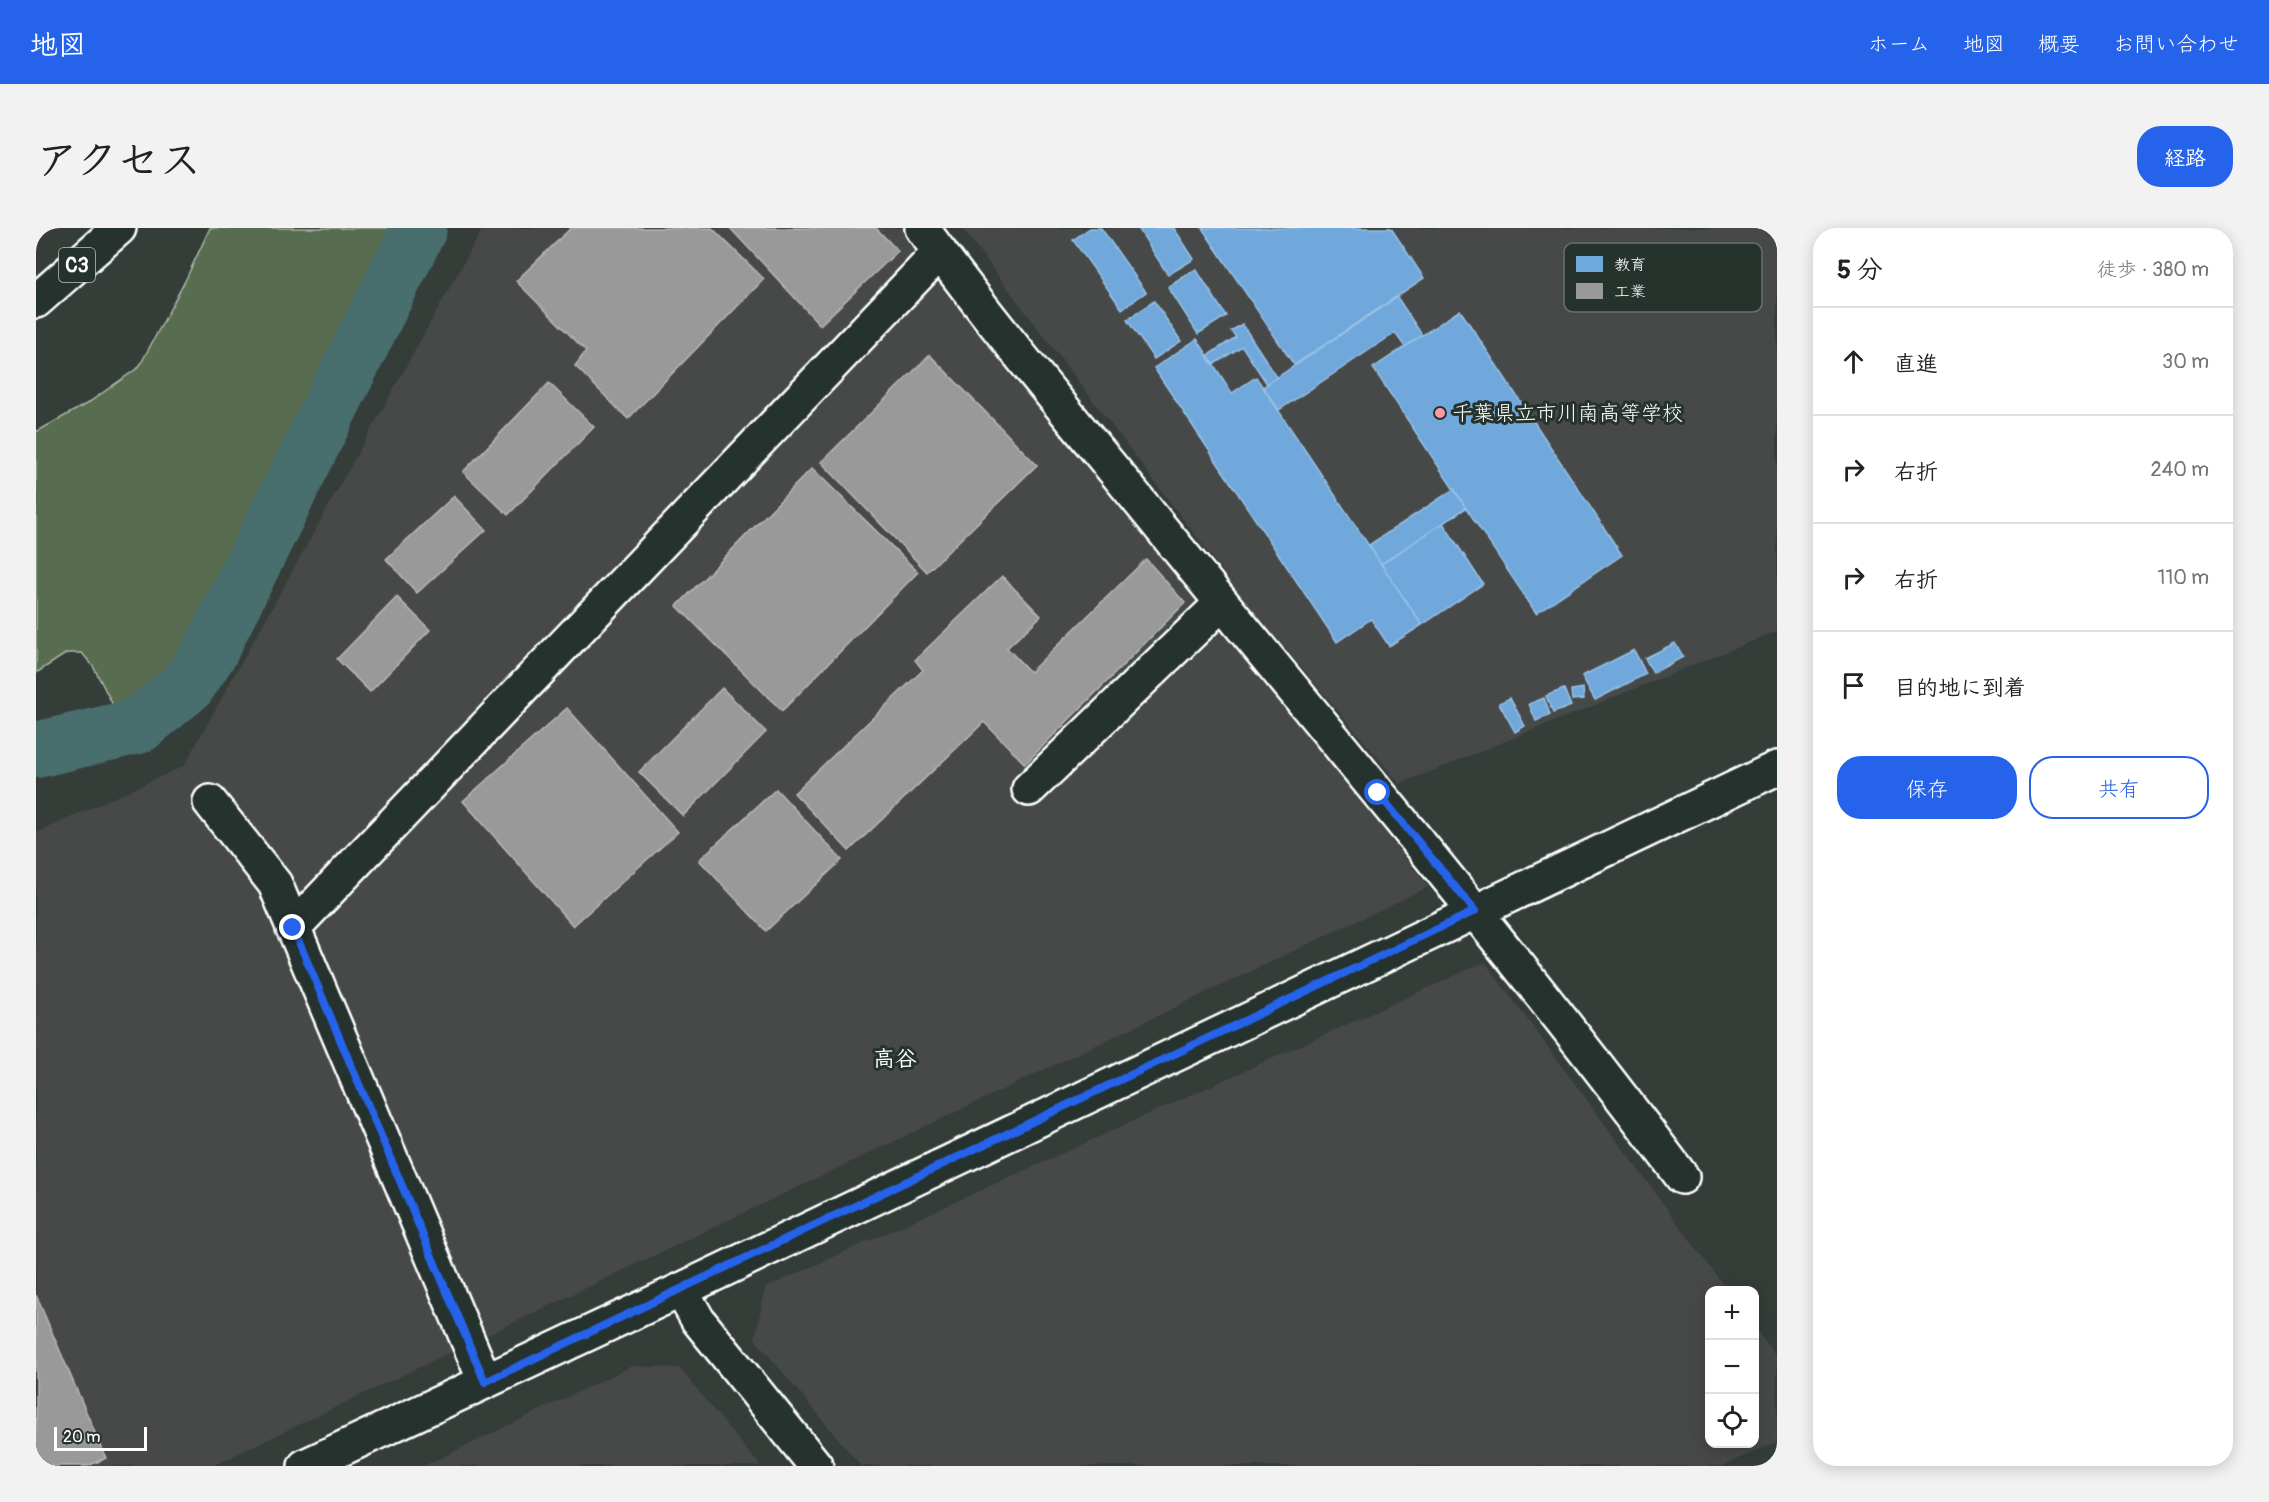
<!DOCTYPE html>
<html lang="ja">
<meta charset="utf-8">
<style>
body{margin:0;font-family:Pangolin,"Klee One",sans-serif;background:#f2f2f2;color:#222}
.controls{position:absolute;right:18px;bottom:18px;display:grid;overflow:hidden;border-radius:12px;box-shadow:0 3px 15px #0003}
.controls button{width:54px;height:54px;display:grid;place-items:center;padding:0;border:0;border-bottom:2px solid #e0e0e0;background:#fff;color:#222;font:30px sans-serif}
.scale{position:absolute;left:18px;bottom:15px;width:93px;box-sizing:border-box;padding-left:6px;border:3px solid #fff;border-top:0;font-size:16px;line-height:21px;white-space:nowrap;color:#fff;-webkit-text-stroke:4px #26332d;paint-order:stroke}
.stop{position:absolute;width:18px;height:18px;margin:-14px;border:4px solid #2563eb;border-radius:50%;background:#fff}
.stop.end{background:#2563eb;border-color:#fff;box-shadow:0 2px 6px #0008}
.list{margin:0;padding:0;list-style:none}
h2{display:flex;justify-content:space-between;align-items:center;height:78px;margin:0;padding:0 24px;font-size:26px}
h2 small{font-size:20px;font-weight:400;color:#767676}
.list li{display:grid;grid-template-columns:39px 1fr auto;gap:18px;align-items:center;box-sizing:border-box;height:108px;padding:0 24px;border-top:2px solid #e0e0e0}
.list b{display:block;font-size:22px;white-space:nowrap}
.list em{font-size:20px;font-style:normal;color:#767676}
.actions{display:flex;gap:12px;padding:18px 24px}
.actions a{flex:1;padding:14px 0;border:2px solid #2563eb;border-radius:24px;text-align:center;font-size:21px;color:#2563eb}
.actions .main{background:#2563eb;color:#fff}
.icon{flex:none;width:33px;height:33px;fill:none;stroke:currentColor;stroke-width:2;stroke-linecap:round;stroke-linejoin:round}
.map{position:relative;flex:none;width:1741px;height:1238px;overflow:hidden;border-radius:24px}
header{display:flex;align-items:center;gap:36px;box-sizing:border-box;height:84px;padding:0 30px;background:#2563eb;color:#fff}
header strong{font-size:28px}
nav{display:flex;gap:33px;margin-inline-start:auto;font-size:21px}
.intro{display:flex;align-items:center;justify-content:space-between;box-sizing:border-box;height:144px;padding:0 36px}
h1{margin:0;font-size:42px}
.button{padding:15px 27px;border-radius:24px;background:#2563eb;color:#fff;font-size:21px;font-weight:700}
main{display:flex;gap:36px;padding:0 36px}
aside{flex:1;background:#fff;border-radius:24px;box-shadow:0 3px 15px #0003}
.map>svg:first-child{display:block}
.built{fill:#474948}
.green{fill:#586c50;stroke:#acb6a8;stroke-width:1.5}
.schools{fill:#6fa8dc;stroke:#9ac2e6;stroke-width:1.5}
.industry{fill:#999;stroke:#b8b8b8;stroke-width:1.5}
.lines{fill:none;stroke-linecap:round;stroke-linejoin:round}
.river{stroke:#496e6e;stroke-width:56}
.minor-casing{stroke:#fff;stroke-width:38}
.highway-casing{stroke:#fff;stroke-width:38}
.minor{stroke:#26332d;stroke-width:33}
.highway{stroke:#26332d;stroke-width:33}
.route{stroke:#2563eb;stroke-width:8}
.poi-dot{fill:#ff9aa2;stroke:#26332d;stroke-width:2}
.labels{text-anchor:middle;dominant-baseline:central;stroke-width:6;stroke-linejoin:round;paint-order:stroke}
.shield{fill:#26332d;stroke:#bec2c0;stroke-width:1.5}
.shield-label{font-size:20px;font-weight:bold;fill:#fff}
.poi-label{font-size:21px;fill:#fff;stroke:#26332d;text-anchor:start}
.neighbourhood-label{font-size:22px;font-weight:bold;fill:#fff;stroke:#26332d}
.key{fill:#26332d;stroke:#67706c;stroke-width:1.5}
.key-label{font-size:16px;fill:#fff}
</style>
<header>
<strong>地図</strong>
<nav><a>ホーム</a><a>地図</a><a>概要</a><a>お問い合わせ</a></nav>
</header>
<div class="intro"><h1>アクセス</h1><a class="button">経路</a></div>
<main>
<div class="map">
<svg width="1741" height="1238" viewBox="0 0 1741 1238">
<rect width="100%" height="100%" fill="#353d39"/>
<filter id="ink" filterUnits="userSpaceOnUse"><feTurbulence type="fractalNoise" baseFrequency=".0167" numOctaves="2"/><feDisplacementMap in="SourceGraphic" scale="12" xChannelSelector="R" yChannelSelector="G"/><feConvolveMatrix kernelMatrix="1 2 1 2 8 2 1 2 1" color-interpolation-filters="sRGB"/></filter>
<g filter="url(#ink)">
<path class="built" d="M447 0H872L1392 659 176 1238H0V605L148 538Z
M926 0H1741V403L1364 556 1207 370Z
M1449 734 1691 1062H1674V1216H1718L1719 1100 1741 1130V1214L1686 1238H825L719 1111 729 1060Z
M596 1138 643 1140 724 1238H388Z"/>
<path class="green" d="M174 0H355L216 283 171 393 109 474 93 484 80 483 57 438 46 425H31L0 445V204L52 175 103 139 150 51Z"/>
<path class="schools" d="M1054 0H1065L1110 64 1086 81 1037 12Z
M1102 0H1138L1158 31 1132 47Z
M1166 0H1355L1388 50 1258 137Z
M1160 41 1190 88 1162 106 1132 59Z
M1361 69 1386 107 1369 119 1359 105 1243 182 1227 159Z
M1118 73 1145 113 1118 131 1091 92Z
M1424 82 1586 327 1500 385 1337 140Z
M1206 96 1241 149 1231 156 1206 118 1177 137 1171 128 1200 109 1195 103Z
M1161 111 1196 165 1220 149 1386 397 1353 418 1335 391 1301 414 1118 140Z
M1418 261 1430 280 1345 336 1333 317Z
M1407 295 1447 356 1386 397 1345 336Z
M1639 415 1647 429 1617 445 1609 430Z
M1598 422 1610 446 1559 472 1546 448Z
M1547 460 1548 471 1536 472 1535 462Z
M1528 461 1535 478 1517 485 1510 468Z
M1474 470 1489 498 1479 504 1463 475Z
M1508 470 1514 487 1500 493 1493 476Z"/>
<path class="industry" d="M535 0H676L728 51 592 191 539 138 550 123 480 53Z
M694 0H840L862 23 784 97Z
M894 127 1001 237 891 344 785 234Z
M513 155 558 199 472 287 427 244Z
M776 240 882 344 746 483 641 378Z
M418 268 450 302 381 365 350 331Z
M1110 331 1149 375 989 536 948 494 813 623 758 565 887 442 879 432 966 348 1005 388 971 420 994 444Z
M361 369 394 402 334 464 301 431Z
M686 460 730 504 647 588 603 544Z
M531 480 642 604 537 698 427 573Z
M740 561 806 632 730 703 663 632Z
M0 1067 70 1230 52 1238H0Z"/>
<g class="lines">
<path class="river" d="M0 522 102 498 152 457 173 425 383 0"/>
<g class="minor-casing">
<path id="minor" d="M886 0C953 92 1027 180 1099 268 1282 494 1472 716 1646 949
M993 561 1186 375
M174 574 239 656 449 1153
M257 700 904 24
M645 1062 662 1092 780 1238
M269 1238 645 1062 1741 540"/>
</g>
<g class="highway-casing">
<path id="highway" d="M0 73 83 0"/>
</g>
<use href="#minor" class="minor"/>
<use href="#highway" class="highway"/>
</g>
</g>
<g class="lines" filter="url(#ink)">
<path class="route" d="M257 700 449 1154 1439 683 1342 565"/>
</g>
<circle class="poi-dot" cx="1404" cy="185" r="6"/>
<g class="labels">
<rect class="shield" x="23" y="20" width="36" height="34" rx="4.5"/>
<g class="shield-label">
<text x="41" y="37">C3</text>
</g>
<g class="poi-label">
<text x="1416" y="185">千葉県立市川南高等学校</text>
</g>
<g class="neighbourhood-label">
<text x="859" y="831">高谷</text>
</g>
</g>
<rect x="1528" y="15" width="198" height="69" rx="9" class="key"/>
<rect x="1540" y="28" width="27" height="16" fill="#6fa8dc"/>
<rect x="1540" y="55" width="27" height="16" fill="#999"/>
<g class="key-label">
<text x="1578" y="42">教育</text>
<text x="1578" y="69">工業</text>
</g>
</svg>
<div class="controls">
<button>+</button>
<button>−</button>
<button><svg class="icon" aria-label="locate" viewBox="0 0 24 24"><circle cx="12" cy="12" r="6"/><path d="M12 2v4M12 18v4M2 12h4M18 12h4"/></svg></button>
</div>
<div class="scale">20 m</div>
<div class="stop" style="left:1342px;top:565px"></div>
<div class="stop end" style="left:257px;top:700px"></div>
</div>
<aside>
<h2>5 分<small>徒歩 · 380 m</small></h2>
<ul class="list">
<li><svg class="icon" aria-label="ahead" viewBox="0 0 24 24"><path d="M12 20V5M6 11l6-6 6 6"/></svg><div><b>直進</b></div><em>30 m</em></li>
<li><svg class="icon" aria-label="right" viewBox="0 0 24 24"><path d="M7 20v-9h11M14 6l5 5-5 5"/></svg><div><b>右折</b></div><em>240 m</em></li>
<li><svg class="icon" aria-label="right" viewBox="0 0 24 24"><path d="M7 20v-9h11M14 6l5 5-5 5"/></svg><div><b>右折</b></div><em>110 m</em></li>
<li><svg class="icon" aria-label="arrive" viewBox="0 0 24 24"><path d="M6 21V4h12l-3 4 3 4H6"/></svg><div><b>目的地に到着</b></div></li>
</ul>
<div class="actions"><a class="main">保存</a><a>共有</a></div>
</aside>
</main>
